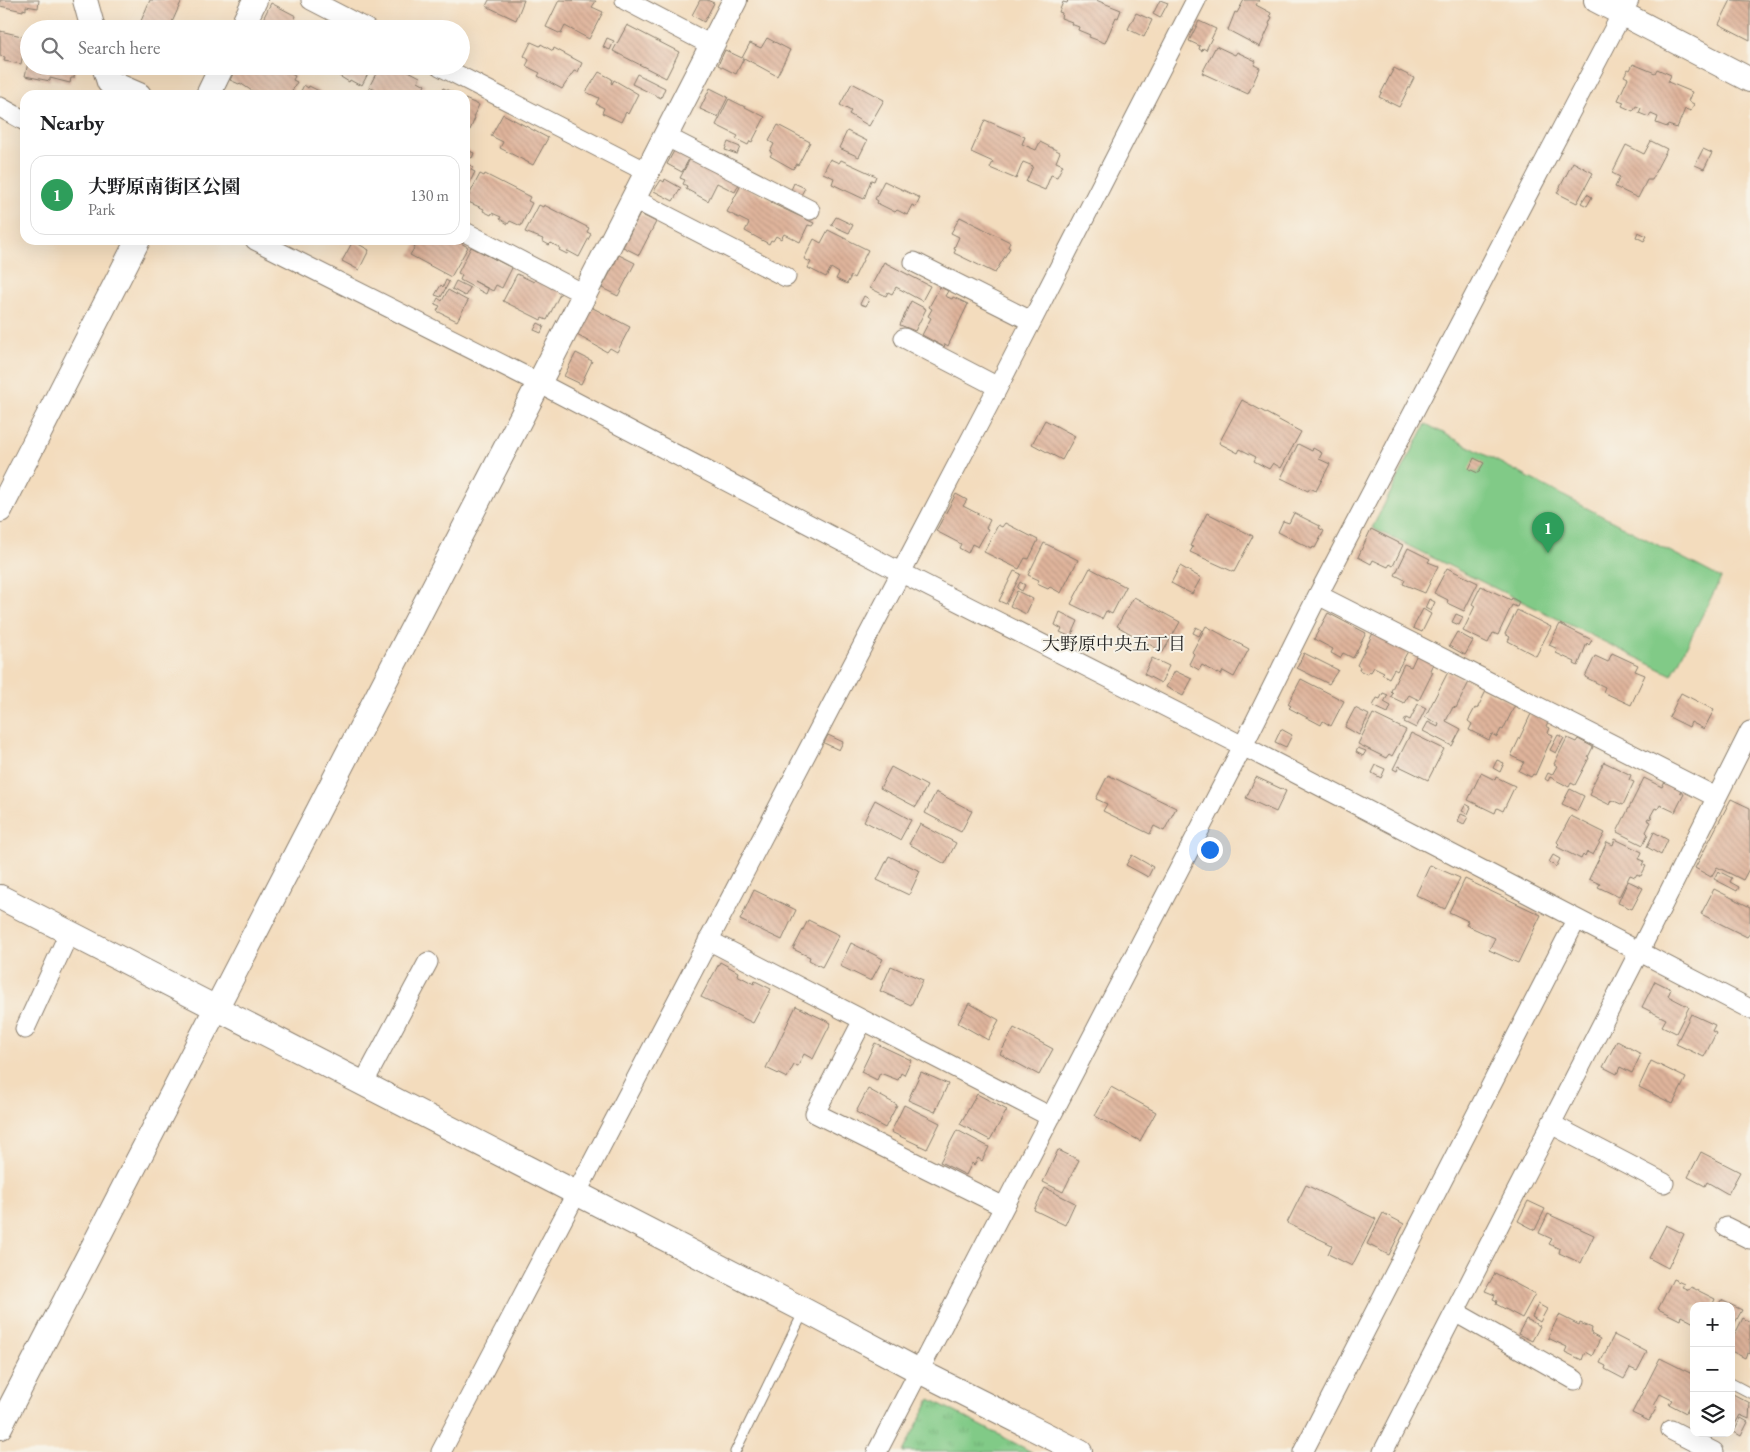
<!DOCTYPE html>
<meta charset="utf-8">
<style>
body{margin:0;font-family:"EB Garamond","Noto Serif JP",serif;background:#f6f6f6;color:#202124}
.controls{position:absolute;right:15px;bottom:15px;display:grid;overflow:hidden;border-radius:10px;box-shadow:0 5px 20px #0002}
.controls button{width:45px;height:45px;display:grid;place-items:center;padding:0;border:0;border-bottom:1px solid #e0e0e0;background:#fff;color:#202124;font:25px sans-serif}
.you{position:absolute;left:1209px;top:849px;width:18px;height:18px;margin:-12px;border:4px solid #fff;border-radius:50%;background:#1a73e8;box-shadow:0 0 0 8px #1a73e833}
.badge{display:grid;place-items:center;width:32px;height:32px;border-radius:50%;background:#0b8043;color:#fff;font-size:16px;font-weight:700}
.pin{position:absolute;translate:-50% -41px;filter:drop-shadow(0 1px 2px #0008)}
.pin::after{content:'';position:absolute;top:26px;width:18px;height:15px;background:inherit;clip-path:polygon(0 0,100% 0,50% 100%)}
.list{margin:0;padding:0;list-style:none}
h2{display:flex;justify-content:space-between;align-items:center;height:65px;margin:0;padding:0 20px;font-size:21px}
h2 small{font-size:16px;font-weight:400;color:#757577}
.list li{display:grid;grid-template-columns:32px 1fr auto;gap:15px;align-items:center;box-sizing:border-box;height:80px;margin:0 10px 10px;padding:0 10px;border:1px solid #e0e0e0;border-radius:15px}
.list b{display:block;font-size:19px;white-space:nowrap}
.list p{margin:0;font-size:16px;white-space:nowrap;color:#757577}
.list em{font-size:16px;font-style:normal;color:#757577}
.icon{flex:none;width:28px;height:28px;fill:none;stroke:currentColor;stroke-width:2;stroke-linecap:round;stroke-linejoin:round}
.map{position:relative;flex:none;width:1750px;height:1452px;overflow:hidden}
.search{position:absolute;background:#fff;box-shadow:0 5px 20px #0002;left:20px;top:20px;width:450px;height:55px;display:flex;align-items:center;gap:12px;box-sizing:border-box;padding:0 18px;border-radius:28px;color:#757577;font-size:19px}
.panel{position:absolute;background:#fff;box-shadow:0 5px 20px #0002;left:20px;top:90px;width:450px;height:155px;border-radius:15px}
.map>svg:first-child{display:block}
.grass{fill:url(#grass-tufts);stroke:#4e7352}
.green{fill:#81ca87;stroke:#4e7352}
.building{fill:url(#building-back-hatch)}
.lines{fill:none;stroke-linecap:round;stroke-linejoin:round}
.service-casing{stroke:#887c6c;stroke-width:11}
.minor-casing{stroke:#887c6c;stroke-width:21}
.tertiary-casing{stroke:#887c6c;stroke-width:26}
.service{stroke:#fff;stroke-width:9}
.minor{stroke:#fff;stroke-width:19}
.tertiary{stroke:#fff;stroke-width:24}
.labels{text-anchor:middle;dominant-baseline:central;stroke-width:4;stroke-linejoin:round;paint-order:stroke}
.neighbourhood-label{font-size:18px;fill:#1c1c1c;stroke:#f7f3e8}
</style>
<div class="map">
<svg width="1750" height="1452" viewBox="0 0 1750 1452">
<defs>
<pattern id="grass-tufts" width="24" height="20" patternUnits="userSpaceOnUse" patternTransform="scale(1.25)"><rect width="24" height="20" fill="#81ca87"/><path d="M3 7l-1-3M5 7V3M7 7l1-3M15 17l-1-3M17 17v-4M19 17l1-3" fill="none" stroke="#6fad74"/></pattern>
<pattern id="building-back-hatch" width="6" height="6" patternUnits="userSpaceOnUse" patternTransform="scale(1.25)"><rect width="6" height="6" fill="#dfb49b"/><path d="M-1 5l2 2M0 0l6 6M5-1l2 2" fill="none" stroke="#bf9a85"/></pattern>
</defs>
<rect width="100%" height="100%" fill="#f7f3e8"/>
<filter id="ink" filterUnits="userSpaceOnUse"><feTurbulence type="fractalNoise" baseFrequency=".02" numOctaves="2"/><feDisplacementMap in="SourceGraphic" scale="10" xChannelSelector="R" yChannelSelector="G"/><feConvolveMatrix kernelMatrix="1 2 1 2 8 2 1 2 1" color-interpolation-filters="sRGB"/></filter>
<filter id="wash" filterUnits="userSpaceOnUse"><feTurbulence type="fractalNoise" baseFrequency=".0096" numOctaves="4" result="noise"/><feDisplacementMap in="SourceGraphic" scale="20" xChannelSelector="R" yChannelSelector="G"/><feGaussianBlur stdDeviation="1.12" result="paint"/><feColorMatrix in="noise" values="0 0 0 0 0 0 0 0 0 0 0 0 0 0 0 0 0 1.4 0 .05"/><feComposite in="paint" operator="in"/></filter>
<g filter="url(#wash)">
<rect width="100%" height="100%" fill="#f3dcbd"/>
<path class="grass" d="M930 1399 1032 1452H903Z"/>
<path class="green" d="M1426 424 1721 578 1672 675 1372 528Z"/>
<g id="blocks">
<path class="building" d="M0 0H39L38 8 26 6V10L23 9V11L0 6Z
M150 0H182L169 29 138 28Z
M489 0H524L516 20 486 6Z
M559 0 596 1 592 7 603 12 589 39 565 26 561 34 546 27Z
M700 0H707L714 3 704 22 692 15Z
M1068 0H1096L1121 10 1118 18 1116 17 1105 43 1089 37 1090 35 1078 30 1079 27 1071 24 1072 22 1061 18 1062 13 1059 12 1063 2 1067 3Z
M1160 0 1168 3 1160 18 1153 14Z
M1244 0H1259L1256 5 1271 13 1270 16 1272 17 1269 24 1270 25 1260 47 1228 30 1235 12 1237 13Z
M1731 0 1750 1V40L1719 24Z
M271 3 296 16 291 27 293 29H258Z
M1136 13 1152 20 1144 37 1128 29Z
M1199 21 1216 29 1206 50 1203 48 1202 51 1199 49 1200 46 1189 41Z
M627 25 679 52 666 78 613 51Z
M0 31 26 37 21 64 4 61 5 57 0 56Z
M607 38 614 41 610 50 603 47Z
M767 38 790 50 777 76 744 58 736 74 718 65 725 50 742 58 750 43 761 48Z
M531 42 540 46 541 44 553 51 554 48 582 63 578 72 574 71 562 89 538 76 540 73 526 66 529 60 524 56Z
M1216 46 1235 55 1237 52 1256 61 1254 65 1260 68 1248 94 1202 73Z
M28 63 29 66H76L74 78H71L70 83 50 78V81L25 76Z
M1633 64 1655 73 1657 69 1671 75 1668 82 1692 92 1688 101 1694 104 1691 111 1685 109 1677 128 1668 125 1667 127 1656 123 1658 117 1651 114 1649 117 1639 113 1641 108 1636 106 1633 111 1622 106 1624 102 1618 100 1628 78 1624 76 1628 69 1630 70Z
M237 66H275L295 76 293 80 297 82 290 95H264L256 91 255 93 240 83 239 84 230 80Z
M323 66H372L362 85 359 83V85L350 80 349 82Z
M380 66H399L420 77 418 81 425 85 420 95H386L369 87Z
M1394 68 1414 78 1399 107 1379 97Z
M599 72 612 79 611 83 612 84 614 80 638 94 628 114 626 112 621 122 602 113 604 108 596 104 599 98 586 92Z
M637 74 665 88 661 98 632 84Z
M852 83 884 100 869 126 849 114 851 111 840 105Z
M304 85 308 88 309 86 327 95H299Z
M443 88 458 95H438L439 92 441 93Z
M710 88 728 97 718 117 700 109Z
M465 99 479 105 473 117 475 118 470 130 467 129 465 132Z
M729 99 765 117 752 142 750 141 748 145 736 139 738 136 716 125Z
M503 114 548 138 533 165 500 148 503 142 491 136Z
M985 120 1025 137 1022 144 1036 150 1040 142 1060 152 1056 162 1063 165 1057 177 1051 175 1045 190 1026 182 1033 166 1023 162 1016 179 990 168 993 162 971 152Z
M778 125 810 142 798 165 796 164 793 169 770 156 772 153 770 152 774 144 769 141Z
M847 131 867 141 859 157 839 148Z
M1651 141 1667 149 1654 174H1655L1652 180H1647L1638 198 1615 187 1620 177 1612 173 1626 145 1644 154Z
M728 142 740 147 737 154 725 150Z
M465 149 474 153 472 158 465 155Z
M1703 149 1712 153 1704 169 1695 165Z
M674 151 689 159 682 172 667 164Z
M690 159 739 184 735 192 717 183 708 201 686 189 687 186 683 184 685 180 680 178Z
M830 159 839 163 841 160 876 176 874 181 871 180 864 199 832 184 834 178 823 173Z
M465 162 473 167 471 170 475 172 465 192Z
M1573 162 1593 173 1577 203 1557 193Z
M480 174 484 176 485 174 530 197 528 201 532 203 521 226 510 221 508 224 500 219 501 217 492 213 491 215 483 211 484 209 466 201Z
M665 179 681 188 673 201 654 191 661 180 664 182Z
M884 181 920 198 916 207 912 205 907 215 897 210 895 212 877 203 878 201 875 199Z
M794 183 805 188 801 195 791 190Z
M741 185 772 201 771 203 814 223 812 226 808 225 800 242 784 234 781 239 776 236 773 241 771 240 769 244 745 231 749 223 727 212Z
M1587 194 1592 197 1587 206 1581 203Z
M539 205 543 207 544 205 589 228 587 232 591 234 579 257 568 251 567 254 559 250 560 248 551 243 549 245 542 241 543 239 525 232Z
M640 214 656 222 639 255 623 247Z
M836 217 853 225 849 233 831 225Z
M960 217 1010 242 1008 247 1010 248 995 273 954 253 956 249 954 248 959 237 951 233Z
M828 230 868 250 854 278 851 276 847 284 836 279 839 273 831 268 826 277 808 268 811 262 804 259 814 239 821 243Z
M1638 232 1647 236 1644 241 1636 237Z
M419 240H455L468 247 451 277 410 255Z
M353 241 369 250 359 270 342 261Z
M471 247 512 268 502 288 496 285 493 291 474 281 488 289 486 294 460 280 462 275 458 273Z
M619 255 635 263 618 296 602 288Z
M884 262 930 286 922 301 896 287 892 294 888 292 886 296 870 288Z
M517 274 534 282 536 279 561 292 547 320 542 318 541 320 503 301Z
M446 280 449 282 441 297 435 295 441 285 443 287Z
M456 281 470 288 465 296 452 289Z
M940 287 948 291 945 296 952 299 953 297 968 304 948 346 945 344 944 347 922 335 931 318 928 316 932 309 929 307Z
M448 290 468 301 457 321 437 311 440 306 435 304 438 298 442 301Z
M864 296 869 299 866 306 860 304Z
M911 301 926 309 915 331 900 325Z
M591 307 630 327 617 352 610 348 607 352 577 335Z
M538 323 544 326 541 333 534 330Z
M576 353 592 361 581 384 564 376Z
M1242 400 1301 432 1281 468 1273 463 1269 469 1254 461 1256 457 1240 449 1238 453 1219 443Z
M1045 420 1075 436 1062 460 1032 444Z
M1298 444 1312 451 1313 448 1322 453 1319 459 1330 464 1316 491 1310 488 1308 491 1281 478Z
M1474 458 1484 463 1478 473 1469 469Z
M956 494 967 500 963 506 990 520 986 528 988 529 978 547 972 544 968 553 959 548 961 544 936 531Z
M1207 513 1253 536 1234 572 1190 552 1193 547 1190 546Z
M1294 513 1320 526 1319 528 1324 531 1315 548 1313 547 1312 549 1278 532 1283 521 1289 523Z
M1005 523 1038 540 1029 559 1025 558 1019 569 984 552 998 525 1002 527Z
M1371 529 1403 545 1393 566 1390 564 1388 567 1373 560 1371 564 1358 557Z
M1044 543 1078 560 1061 593 1050 587 1048 589 1037 584 1039 580 1028 575Z
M1408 548 1430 559 1428 562 1438 566 1425 593 1403 584 1405 580 1395 575Z
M1180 566 1201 578 1192 594 1171 583Z
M1090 568 1126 587 1112 614 1106 611 1102 619 1071 604Z
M1447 568 1478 583 1464 611 1447 603 1448 600 1434 593Z
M1014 571 1021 574 1006 604 999 601Z
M1020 582 1025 585 1022 591 1017 588Z
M1481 586 1511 600 1512 598 1519 602 1517 607 1512 605 1498 635 1493 633 1488 643 1463 631 1475 606 1472 604Z
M1017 591 1033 599 1026 614 1010 606Z
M1134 597 1180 622 1163 652 1117 626Z
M1429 599 1435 602 1431 611 1425 608Z
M1423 609 1431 614 1422 632 1413 628Z
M1517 610 1551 627 1536 656 1508 641 1510 637 1505 634Z
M1060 612 1078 621 1071 637 1060 632 1062 629 1055 625Z
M1328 613 1366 633 1353 658 1343 653 1340 658 1331 653 1333 649 1314 639Z
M1456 614 1463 617 1459 625 1452 622Z
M1560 624 1592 640 1589 645 1587 643 1578 666 1574 664 1575 662 1556 653 1558 649 1549 645Z
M1206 626 1249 649 1234 677 1223 671 1221 675 1218 673 1217 674 1202 665 1199 670 1189 664 1194 654 1192 652Z
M1196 627 1202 630 1199 636 1193 633Z
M1457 632 1473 641 1465 655 1449 646Z
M1373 633 1408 651 1397 671 1394 669 1389 678 1382 674 1384 672 1374 667 1371 672 1369 671 1367 674 1359 670 1360 667 1357 665Z
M1304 653 1338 670 1329 684 1297 668Z
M1612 653 1638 665 1635 671 1645 675 1631 705 1603 692 1605 687 1585 677 1595 656 1608 662Z
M1417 654 1434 662 1430 670 1433 672 1419 700 1409 695 1404 703 1391 697 1393 693 1391 691 1404 664 1411 667Z
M1152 658 1169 666 1161 683 1144 674Z
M1175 671 1192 679 1183 696 1166 687Z
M1448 672 1469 682 1456 708 1453 707 1446 721 1461 729 1452 746 1423 731 1428 722 1438 727 1439 724 1425 717Z
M1301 679 1344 701 1331 726 1323 721 1321 725 1289 708 1291 706 1288 704Z
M1486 691 1515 705 1503 730 1501 729 1497 737 1492 734 1489 740 1469 730 1472 724 1468 721 1475 708 1477 709Z
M1383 693 1388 695 1384 702 1391 706 1388 713 1373 706 1377 698 1380 699Z
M1681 693 1714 710 1704 729 1691 722 1689 727 1669 717Z
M1418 704 1426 708 1416 728 1404 722 1406 718 1410 720Z
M1355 708 1369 715 1359 735 1345 727Z
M1373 714 1406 730 1392 756 1389 754 1386 758 1358 744Z
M1531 714 1548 722 1546 726 1550 728 1548 733 1553 735 1535 775 1533 774 1531 777 1519 771 1524 762 1511 756Z
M1281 729 1292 735 1286 747 1275 742Z
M1411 733 1444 749 1428 780 1399 766 1397 771 1393 769Z
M828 735 843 742 839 750 824 743Z
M1558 735 1564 738 1556 753 1550 750Z
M1567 738 1576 742 1578 739 1593 747 1588 757 1589 758 1575 785 1571 783 1569 787 1550 777 1548 781 1545 779 1548 773 1552 775 1557 766 1554 764Z
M1358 748 1366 751 1363 756 1356 752Z
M1497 760 1504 763 1500 772 1493 768Z
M1604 762 1631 775 1629 780 1634 782 1623 805 1612 800 1610 805 1590 795 1592 791 1590 790Z
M1376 765 1385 769 1381 778 1372 773Z
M891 767 927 786 916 807 880 788Z
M1481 773 1495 780 1496 777 1515 786 1503 811 1497 808 1495 813 1468 800Z
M1108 775 1176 808 1164 831 1154 826 1150 834 1103 811 1107 804 1096 799Z
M1256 777 1286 791 1276 812 1246 798Z
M1644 778 1662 787 1665 781 1681 789 1680 792 1684 794 1675 812 1660 805 1658 809 1655 808 1650 817H1652L1651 819 1648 818 1647 820 1651 822 1646 832 1648 834 1643 845 1617 832Z
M1570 789 1584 796 1577 811 1562 804Z
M936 792 972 811 961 832 925 813Z
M1731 799 1750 808V867L1743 880 1717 867 1711 877 1695 868Z
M875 800 911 820 900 840 864 821Z
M1466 804 1471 807 1468 814 1462 811Z
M1461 814 1468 817 1464 824 1458 821Z
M1571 816 1605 833 1593 855 1587 852 1585 857 1583 855 1581 859 1557 847 1559 844 1557 842Z
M920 824 956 843 945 864 909 844Z
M1654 832 1668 840 1661 855 1647 847Z
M1615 839 1642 852 1639 859 1644 861 1642 865 1646 866 1641 876 1637 874 1635 877 1630 875 1619 897 1598 887 1600 884 1589 879 1607 842 1613 845Z
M1132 855 1153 867 1148 877 1126 865Z
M1553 855 1560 859 1556 867 1549 862Z
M889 856 920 871 909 895 877 880Z
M1430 865 1460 878 1445 909 1416 895Z
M1718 871 1732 878 1730 882 1739 887 1737 891 1714 879Z
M1465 879 1541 915 1518 963 1489 950 1495 938 1466 925 1468 921 1449 912Z
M1628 881 1643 888 1632 909 1618 903Z
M1714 889 1750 907V933L1747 937 1701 914Z
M754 890 796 910 782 940 740 920Z
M808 920 839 935 822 967 809 960 810 957 793 949Z
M851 943 883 959 871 981 840 966Z
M720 962 738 972 737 975 754 984 755 981 771 989 753 1023 701 997Z
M891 966 923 980 911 1005 880 991Z
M1655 981 1671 989 1668 996 1689 1007 1676 1033 1662 1026 1666 1019 1642 1007Z
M969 1003 999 1020 988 1040 958 1023Z
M796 1006 831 1023 813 1059 804 1054 798 1066 794 1065 787 1078 766 1068Z
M1691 1014 1715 1025 1712 1031 1716 1033 1704 1057 1676 1044Z
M1014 1028 1053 1049 1039 1075 1000 1054Z
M1617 1041 1641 1054 1632 1073 1620 1067 1617 1074 1603 1067Z
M875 1043 911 1060 904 1075 901 1073 898 1080 880 1073 877 1080 861 1072Z
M1651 1061 1686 1078 1673 1104 1639 1087Z
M921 1072 948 1084 935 1112 908 1100Z
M1111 1087 1156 1112 1140 1141 1095 1116Z
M868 1089 897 1105 885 1128 856 1112Z
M977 1094 1007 1110 990 1140 960 1124Z
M904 1105 940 1123 927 1149 891 1132Z
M957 1130 989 1147 982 1161 978 1158 974 1165 972 1163 966 1175 940 1162Z
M1058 1150 1079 1160 1063 1192 1043 1182Z
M1701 1152 1740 1172 1728 1194 1707 1182 1705 1186 1688 1177Z
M1306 1185 1376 1219 1352 1266 1328 1254 1332 1245 1287 1223Z
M1045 1188 1075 1203 1065 1225 1034 1210Z
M1528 1201 1545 1209 1535 1230 1518 1221Z
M1383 1213 1404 1224 1389 1255 1367 1244Z
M1548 1214 1594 1235 1581 1263 1559 1253 1560 1249 1549 1244 1552 1239 1539 1233Z
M1666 1225 1684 1234 1668 1268 1649 1258Z
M1495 1273 1535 1294 1522 1318 1496 1304 1497 1301 1493 1299 1495 1295 1485 1291Z
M1673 1279 1684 1284 1682 1287 1689 1290 1691 1287 1715 1299 1712 1306H1694V1323L1681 1316 1680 1320 1658 1309Z
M1721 1300 1742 1310 1731 1330V1306H1718Z
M1538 1304 1547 1309 1540 1322 1532 1317Z
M1559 1315 1579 1325 1580 1323 1592 1328 1591 1334 1600 1339 1592 1356 1585 1352 1582 1360 1565 1352 1567 1347 1548 1338Z
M1743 1318 1750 1322V1354L1747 1353 1745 1358 1731 1351V1342Z
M1526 1319 1540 1326 1532 1341 1518 1334Z
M1614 1335 1647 1352 1637 1371 1630 1368 1624 1379 1605 1369 1606 1366 1600 1363Z
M1660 1358 1694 1375V1397L1686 1413 1669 1404 1672 1400 1660 1394 1654 1406 1657 1407 1649 1421 1632 1413Z
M1731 1393 1750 1403 1749 1419 1740 1415 1734 1426 1731 1425Z
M1741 1418 1748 1422 1741 1436 1734 1432Z"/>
</g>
</g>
<g filter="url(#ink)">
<use href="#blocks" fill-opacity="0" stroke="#887c6c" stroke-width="1"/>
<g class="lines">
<g class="service-casing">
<path id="service" d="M1731 1383 1750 1393
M735 1452 804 1311"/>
</g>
<g class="minor-casing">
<path id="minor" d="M311 0 367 29
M625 0 711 45
M440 66 647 172
M0 107 25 121
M665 136 810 210
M634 199 786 277
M465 232 584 294
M255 240 539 383 900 572 1243 746 1750 1009
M914 262 1031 321
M904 338 998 387
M1318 595 1716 797
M708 940 1051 1117
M863 1020 815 1113 1004 1207
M25 1029 69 933
M363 1084 428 962
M1551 1124 1664 1183
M1726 1227 1750 1239
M1455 1312 1575 1380
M1671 1430 1714 1452
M441 1452 998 387 1196 0
M877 1452 1243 746 1318 595 1629 0
M1303 1452 1576 920
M1383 1452 1639 952 1750 731"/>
</g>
<g class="tertiary-casing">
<path id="tertiary" d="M85 0 93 29
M1596 0 1750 80
M241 29 255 0
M104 66 109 82 139 95
M208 95 222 66
M0 510 138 240
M0 897 804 1310 919 1371 1080 1452
M0 1427 539 383 735 0"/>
</g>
<use href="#service" class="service"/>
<use href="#minor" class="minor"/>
<use href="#tertiary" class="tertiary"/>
</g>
</g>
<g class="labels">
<g class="neighbourhood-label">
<text x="1114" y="643">大野原中央五丁目</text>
</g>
</g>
</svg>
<div class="controls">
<button>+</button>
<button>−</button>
<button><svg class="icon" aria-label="layers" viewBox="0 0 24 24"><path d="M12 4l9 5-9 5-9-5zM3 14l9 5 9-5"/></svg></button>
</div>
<div class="you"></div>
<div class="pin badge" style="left:1548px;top:553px;background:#2e9e5b">1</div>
<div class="search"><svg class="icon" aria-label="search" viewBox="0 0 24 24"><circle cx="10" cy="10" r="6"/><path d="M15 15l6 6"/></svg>Search here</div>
<section class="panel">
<h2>Nearby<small></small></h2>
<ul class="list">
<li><span class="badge" style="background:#2e9e5b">1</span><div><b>大野原南街区公園</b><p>Park</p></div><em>130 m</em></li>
</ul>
</section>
</div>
